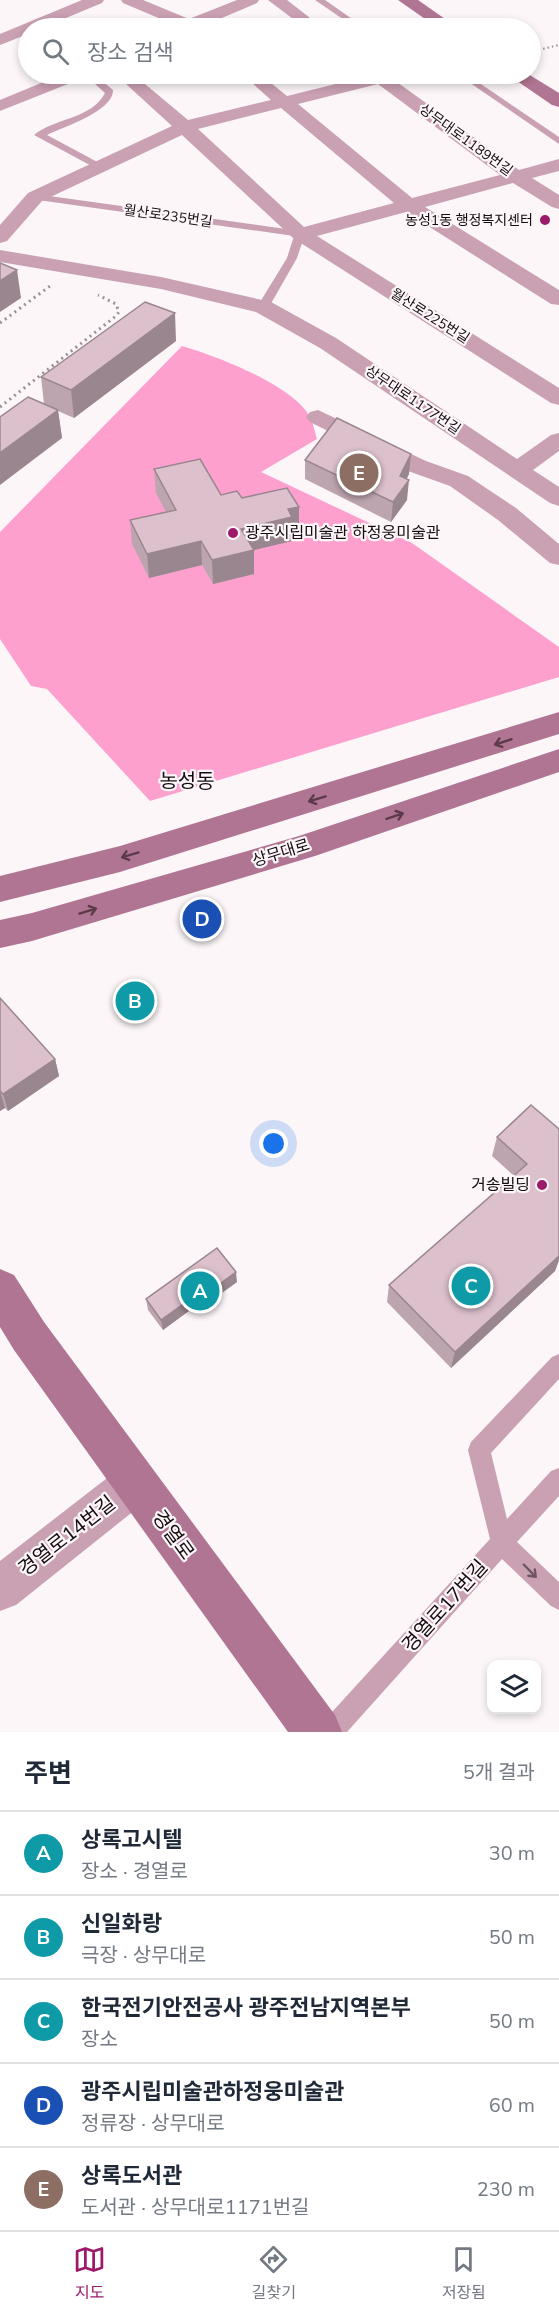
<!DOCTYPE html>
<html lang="ko">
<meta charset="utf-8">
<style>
body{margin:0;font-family:"Nunito Sans","Noto Sans KR",sans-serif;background:#f6f6f7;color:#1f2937}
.controls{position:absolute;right:18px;bottom:18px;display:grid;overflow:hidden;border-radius:12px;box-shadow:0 3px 9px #0003}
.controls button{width:54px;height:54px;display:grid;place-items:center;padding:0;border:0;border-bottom:2px solid #e0e1e3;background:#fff;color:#1f2937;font:30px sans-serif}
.you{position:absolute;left:274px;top:1144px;width:21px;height:21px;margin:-15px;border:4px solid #fff;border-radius:50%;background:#1a73e8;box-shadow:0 0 0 9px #1a73e833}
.badge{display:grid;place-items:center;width:39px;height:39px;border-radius:50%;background:#9d196a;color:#fff;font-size:20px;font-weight:700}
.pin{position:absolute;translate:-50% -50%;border:3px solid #fff;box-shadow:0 2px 6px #0006}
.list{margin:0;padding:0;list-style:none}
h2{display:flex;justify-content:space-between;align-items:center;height:78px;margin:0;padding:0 24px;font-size:26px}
h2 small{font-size:20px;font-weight:400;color:#747a83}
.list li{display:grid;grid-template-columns:39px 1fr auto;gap:18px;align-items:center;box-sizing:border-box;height:84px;padding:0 24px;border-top:2px solid #e0e1e3}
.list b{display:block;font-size:22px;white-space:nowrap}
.list p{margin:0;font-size:20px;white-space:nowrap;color:#747a83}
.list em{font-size:20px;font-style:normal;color:#747a83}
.icon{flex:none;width:33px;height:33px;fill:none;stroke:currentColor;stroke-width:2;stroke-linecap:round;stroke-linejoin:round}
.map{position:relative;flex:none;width:559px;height:1732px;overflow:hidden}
.search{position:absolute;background:#fff;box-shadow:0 3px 9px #0003;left:18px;right:18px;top:18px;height:66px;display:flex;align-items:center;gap:15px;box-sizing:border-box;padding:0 21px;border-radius:33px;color:#747a83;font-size:22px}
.sheet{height:498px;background:#fff}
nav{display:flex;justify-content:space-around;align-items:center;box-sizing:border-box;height:84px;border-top:2px solid #e0e1e3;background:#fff;font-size:16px;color:#747a83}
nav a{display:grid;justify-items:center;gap:3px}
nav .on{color:#9d196a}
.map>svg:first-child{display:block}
.forest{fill:#fda0ce}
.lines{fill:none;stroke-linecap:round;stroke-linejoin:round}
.path-far1{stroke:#999195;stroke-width:2;stroke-dasharray:1.5 3;stroke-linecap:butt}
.path{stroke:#999195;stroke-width:3;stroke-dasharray:2 4;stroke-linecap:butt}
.lane{fill:#caa0b3;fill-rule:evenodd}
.street{fill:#caa0b3;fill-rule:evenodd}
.secondary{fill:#b07592;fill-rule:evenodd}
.wall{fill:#bda5af}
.shaded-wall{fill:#9a868f}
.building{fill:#dcc0cc;stroke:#9a868f;stroke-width:1.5}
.oneway{stroke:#5b3b4a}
.oneway2{stroke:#705662}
.poi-dot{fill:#9d196a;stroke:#fcf6f9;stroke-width:2}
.labels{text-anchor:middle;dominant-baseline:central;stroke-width:4.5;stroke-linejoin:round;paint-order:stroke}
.far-street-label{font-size:14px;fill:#150b10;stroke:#fcf6f9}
.far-poi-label{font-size:14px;fill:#150b10;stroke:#fcf6f9;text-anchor:end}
.poi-label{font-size:16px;fill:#150b10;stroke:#fcf6f9;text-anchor:start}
.street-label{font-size:16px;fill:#150b10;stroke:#fcf6f9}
.quarter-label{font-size:20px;fill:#150b10;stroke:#fcf6f9}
.near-street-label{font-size:20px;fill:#150b10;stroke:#fcf6f9}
</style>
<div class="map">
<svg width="559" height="1732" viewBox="0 0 559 1732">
<rect width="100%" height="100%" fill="#fcf6f9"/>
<path class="forest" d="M182 346C216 356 293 385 310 417 313 423 315 432 317 439L261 472 412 543 559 647V677L150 801 47 689 31 686 0 639V532Z"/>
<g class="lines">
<path class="path-far1" d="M530 52 559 45"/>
<path class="path" d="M0 323 50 286
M0 407 116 316 119 312 116 304 98 295"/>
<path class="lane" d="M315 0H325L365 28H356Z
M84 74H94L113 90C114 111 64 127 47 135L103 165 104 167 99 170 34 135C54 118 92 119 105 93Z
M457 74H466L559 137V144Z
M35 194 300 231 305 234 297 258 269 307 263 310 257 307 287 258 294 236 31 199V195Z
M559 1354V1379L491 1453 507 1519 551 1471 559 1468V1496L517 1542 559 1582V1610L551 1606 502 1559 347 1732H319L322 1723 490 1539 468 1450 471 1442 552 1357Z"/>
<path class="street" d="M82 0H104L102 3 42 28H28V34L0 45V34Z
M121 0H143L189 19 237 0H259L257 3 203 26 204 28H174L175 25 123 3Z
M268 0H287L323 28H305Z
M63 74H86L83 78 0 111V100Z
M115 74H133L188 120 271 100 242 74H260L287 96 368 76 367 74H405L403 78 394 80 519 170 559 159V171L532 178 559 195V209L552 207 513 183 425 207 559 290V305L551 304 406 212 317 236 559 388V405L551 403 293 238 182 135 42 201 7 241 0 243V225L28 193 172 126ZM378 84 500 175 412 198 298 104ZM281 108 394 203 304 227 198 129Z
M0 250 161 277 271 302 336 338 517 459 551 435 559 433V451L533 470 559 487V506L550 503 320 348 256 312 161 289 0 262Z
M318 410 426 461 468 476 516 508 559 544V565L550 563 498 520 450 486 408 471 310 422 306 417 310 412Z
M135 1462 150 1468 156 1483 150 1498 16 1605 0 1611V1561L120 1468Z"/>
<path class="secondary" d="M398 0H418L458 28H438Z
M507 74H528L559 93V107L552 105Z
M559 712V734L120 872 0 902V876L120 846Z
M559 749V772L315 856 32 941 0 948V920L32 913 299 836Z
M0 1269 14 1275 44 1322 335 1715 342 1732H288L14 1350 0 1327Z"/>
</g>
<path class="wall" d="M176 341 74 418 58 411 62 438 44 404 41 377Z
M305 460 409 474 406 479 407 500 391 522 305 479Z
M154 469 221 495 242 498 299 531 292 532V541L254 550V574L213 584 202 565 149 578 132 544 130 520 166 512 156 493Z
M0 998 55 1059 59 1076 8 1111 5 1108 0 1111Z
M559 1129V1260L555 1271 451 1368 387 1302 389 1285 514 1176 492 1156 497 1137Z
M237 1282 208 1303 205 1299 163 1330 148 1310 146 1299Z"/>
<path class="shaded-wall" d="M17 270 21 298 0 312V281Z
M175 313 176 341 74 418 71 390Z
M58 410 62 438 0 485V453Z
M411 454 409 474 401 491 409 480 407 500 391 522 393 502 400 476Z
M299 507V531L292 532V541L254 550V574L213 584 212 560 241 529 288 509Z
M201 541 202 565 149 578 147 554Z
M55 1059 59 1076 8 1111 3 1094Z
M0 1091 5 1108 0 1111Z
M559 1256V1260L555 1271 451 1368 455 1352Z
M236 1272 237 1282 208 1303 207 1293Z
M204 1289 205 1299 163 1330 161 1320Z"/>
<path class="building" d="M0 263 17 270 0 281Z
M145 302 175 313 71 390 41 377Z
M28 397 58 410 0 453V417Z
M337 418 411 454 400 476 409 480 393 502 305 460Z
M200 459 221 495 237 491 242 498 287 488 299 507 288 509 292 517 241 529 254 550 212 560 201 541 147 554 130 520 176 510 154 469Z
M0 998 55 1059 3 1094 0 1091Z
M531 1105 559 1129V1256L455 1352 389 1285 527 1164 497 1137Z
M217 1248 236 1272 207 1293 204 1289 161 1320 146 1299Z"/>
<defs><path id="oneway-shaft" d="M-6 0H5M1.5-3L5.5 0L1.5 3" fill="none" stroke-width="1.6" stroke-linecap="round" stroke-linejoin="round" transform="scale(1.5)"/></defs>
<g class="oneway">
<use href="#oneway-shaft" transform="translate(503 742) rotate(162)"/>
<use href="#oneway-shaft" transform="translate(317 799) rotate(163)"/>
<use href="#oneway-shaft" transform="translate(395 816) rotate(-19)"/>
<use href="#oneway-shaft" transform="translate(130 855) rotate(163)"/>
<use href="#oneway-shaft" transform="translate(88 911) rotate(-17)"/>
</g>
<use class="oneway2" href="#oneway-shaft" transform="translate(530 1571) rotate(46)"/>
<g class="poi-dot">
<circle cx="545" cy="220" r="6"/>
<circle cx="233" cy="533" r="6"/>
<circle cx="542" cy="1185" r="6"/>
</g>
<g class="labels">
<g class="far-street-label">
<text transform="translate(466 140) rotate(36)">상무대로1189번길</text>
<text transform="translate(168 216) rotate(8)">월산로235번길</text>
<text transform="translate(430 316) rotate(32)">월산로225번길</text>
<text transform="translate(413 400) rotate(34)">상무대로1177번길</text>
</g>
<g class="far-poi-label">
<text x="533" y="220">농성1동 행정복지센터</text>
</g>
<g class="poi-label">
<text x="245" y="533">광주시립미술관 하정웅미술관</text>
<text x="530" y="1185" text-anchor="end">거송빌딩</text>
</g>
<g class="street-label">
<text transform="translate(281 853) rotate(-17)">상무대로</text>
</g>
<g class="quarter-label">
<text x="187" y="781">농성동</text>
</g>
<g class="near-street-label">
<text transform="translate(173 1535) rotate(54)">경열로</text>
<text transform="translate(67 1536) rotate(-38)">경열로14번길</text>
<text transform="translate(445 1606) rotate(-48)">경열로17번길</text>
</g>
</g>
</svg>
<div class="controls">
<button><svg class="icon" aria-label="layers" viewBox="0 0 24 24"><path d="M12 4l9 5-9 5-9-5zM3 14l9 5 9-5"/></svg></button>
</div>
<div class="you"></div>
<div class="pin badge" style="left:200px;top:1291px;background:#0f9aa8">A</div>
<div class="pin badge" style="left:135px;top:1001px;background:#0f9aa8">B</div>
<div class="pin badge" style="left:471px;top:1286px;background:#0f9aa8">C</div>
<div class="pin badge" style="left:202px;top:919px;background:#1a4fb4">D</div>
<div class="pin badge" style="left:359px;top:473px;background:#8d6e63">E</div>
<div class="search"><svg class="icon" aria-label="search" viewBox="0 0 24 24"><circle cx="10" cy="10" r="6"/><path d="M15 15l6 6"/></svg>장소 검색</div>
</div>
<section class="sheet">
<h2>주변<small>5개 결과</small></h2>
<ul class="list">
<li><span class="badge" style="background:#0f9aa8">A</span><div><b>상록고시텔</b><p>장소 · 경열로</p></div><em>30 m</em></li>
<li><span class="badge" style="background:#0f9aa8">B</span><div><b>신일화랑</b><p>극장 · 상무대로</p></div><em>50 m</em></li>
<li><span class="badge" style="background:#0f9aa8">C</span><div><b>한국전기안전공사 광주전남지역본부</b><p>장소</p></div><em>50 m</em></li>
<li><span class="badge" style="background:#1a4fb4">D</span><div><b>광주시립미술관하정웅미술관</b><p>정류장 · 상무대로</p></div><em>60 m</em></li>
<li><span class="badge" style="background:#8d6e63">E</span><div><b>상록도서관</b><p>도서관 · 상무대로1171번길</p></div><em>230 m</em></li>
</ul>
</section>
<nav>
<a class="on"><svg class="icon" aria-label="map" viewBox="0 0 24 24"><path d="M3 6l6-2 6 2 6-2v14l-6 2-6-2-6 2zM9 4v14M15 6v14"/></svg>지도</a>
<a><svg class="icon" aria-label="directions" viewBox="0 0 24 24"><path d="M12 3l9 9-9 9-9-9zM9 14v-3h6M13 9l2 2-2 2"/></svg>길찾기</a>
<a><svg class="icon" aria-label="saved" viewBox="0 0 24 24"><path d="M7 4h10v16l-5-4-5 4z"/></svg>저장됨</a>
</nav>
